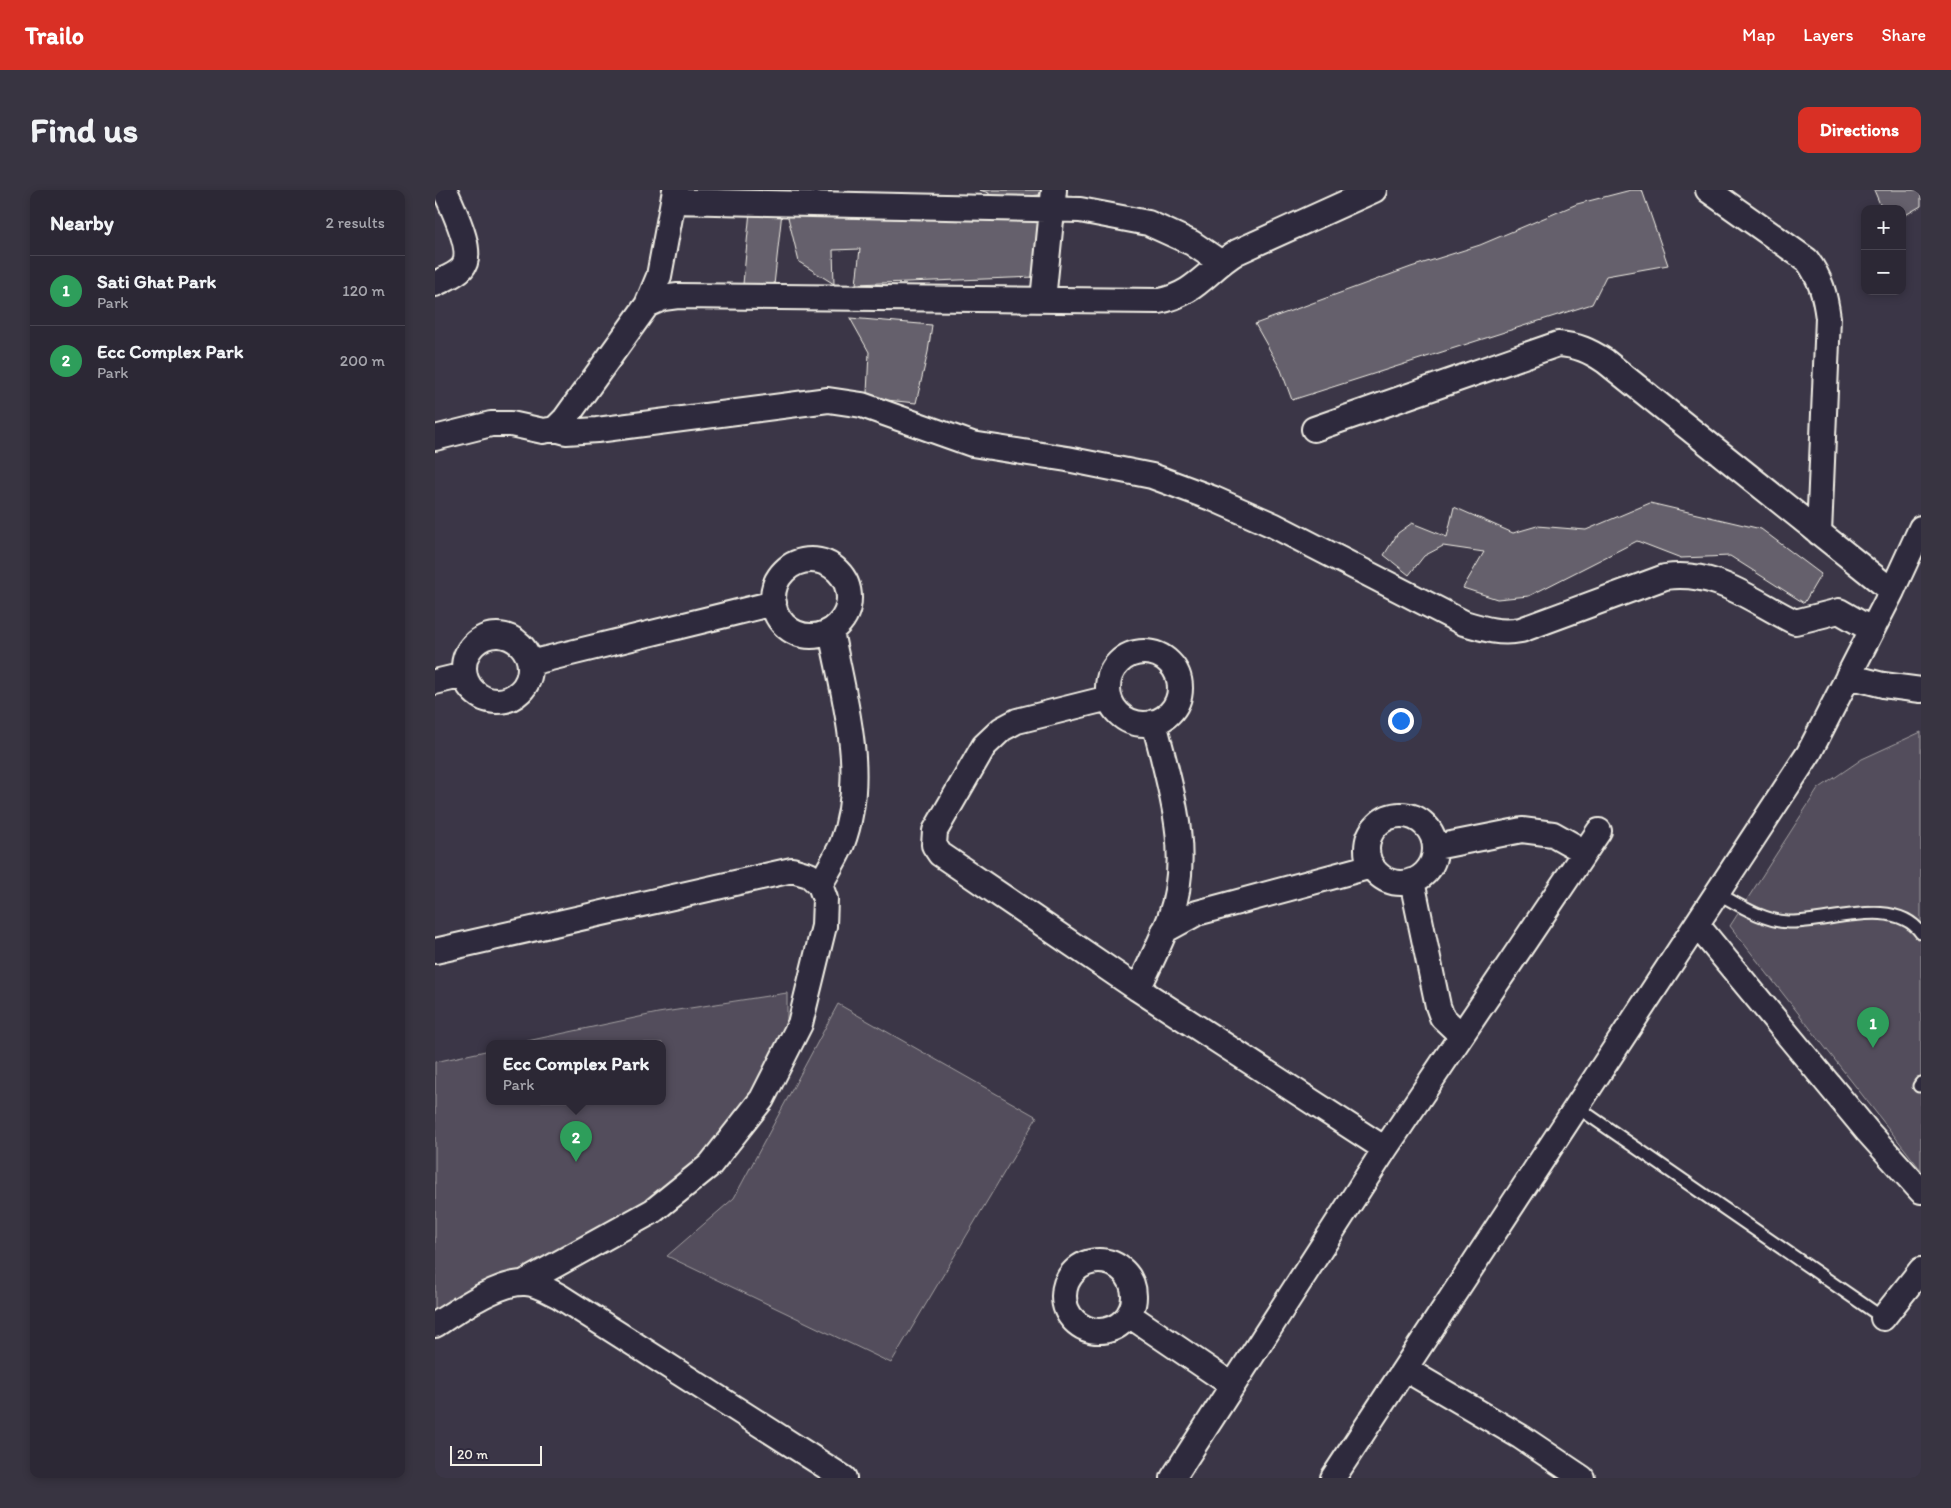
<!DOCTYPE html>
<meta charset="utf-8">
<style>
body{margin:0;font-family:Itim,sans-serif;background:#383441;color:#f1f3f6}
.controls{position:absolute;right:15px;top:15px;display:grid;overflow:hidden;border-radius:10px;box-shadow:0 2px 8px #0003}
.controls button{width:45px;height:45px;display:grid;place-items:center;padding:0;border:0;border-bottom:1px solid #484450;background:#2c2835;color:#f1f3f6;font:25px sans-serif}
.scale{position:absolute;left:15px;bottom:12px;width:92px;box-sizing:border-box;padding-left:5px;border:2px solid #f4f1e8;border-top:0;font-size:14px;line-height:18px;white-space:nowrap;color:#f4f1e8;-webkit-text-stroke:4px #2f2a3d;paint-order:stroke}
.you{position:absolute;left:965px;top:530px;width:18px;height:18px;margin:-12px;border:4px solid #fff;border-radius:50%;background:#1a73e8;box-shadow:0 0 0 8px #1a73e833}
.badge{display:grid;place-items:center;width:32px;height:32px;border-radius:50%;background:#d93025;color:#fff;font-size:16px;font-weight:700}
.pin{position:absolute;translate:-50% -41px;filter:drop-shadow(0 1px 2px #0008)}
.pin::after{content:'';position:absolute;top:26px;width:18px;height:15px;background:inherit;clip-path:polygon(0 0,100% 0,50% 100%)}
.popup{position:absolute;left:51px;top:850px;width:180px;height:65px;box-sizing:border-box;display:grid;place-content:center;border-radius:10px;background:#2c2835;filter:drop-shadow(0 1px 4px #0005);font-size:16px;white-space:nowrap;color:#a6a6ad}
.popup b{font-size:19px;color:#f1f3f6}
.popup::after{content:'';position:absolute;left:50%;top:100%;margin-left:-10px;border:10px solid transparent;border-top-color:#2c2835}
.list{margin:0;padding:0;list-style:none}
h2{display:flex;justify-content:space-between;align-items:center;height:65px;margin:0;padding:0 20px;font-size:21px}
h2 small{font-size:16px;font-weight:400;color:#a6a6ad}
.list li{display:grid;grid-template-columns:32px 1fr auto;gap:15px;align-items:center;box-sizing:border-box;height:70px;padding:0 20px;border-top:1px solid #484450}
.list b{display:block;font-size:19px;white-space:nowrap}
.list p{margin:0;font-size:16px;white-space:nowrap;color:#a6a6ad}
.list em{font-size:16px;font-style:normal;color:#a6a6ad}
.map{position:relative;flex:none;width:1486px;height:1288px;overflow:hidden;border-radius:10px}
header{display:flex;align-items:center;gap:30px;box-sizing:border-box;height:70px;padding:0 25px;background:#d93025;color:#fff}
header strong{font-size:24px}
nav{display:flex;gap:28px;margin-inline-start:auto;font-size:18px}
.intro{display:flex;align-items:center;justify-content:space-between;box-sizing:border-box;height:120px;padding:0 30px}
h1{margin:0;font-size:35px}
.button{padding:12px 22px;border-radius:10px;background:#d93025;color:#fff;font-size:18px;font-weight:700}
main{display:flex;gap:30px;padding:0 30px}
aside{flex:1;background:#2c2835;border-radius:10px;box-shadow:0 2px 8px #0003}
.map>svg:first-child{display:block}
.green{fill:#534e5c;stroke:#a4a0a2}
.building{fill:#65616c;stroke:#f4f1e8}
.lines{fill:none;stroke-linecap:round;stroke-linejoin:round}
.lane-casing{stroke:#f4f1e8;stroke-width:15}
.street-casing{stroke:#f4f1e8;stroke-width:28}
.lane{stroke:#2f2a3d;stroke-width:11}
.street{stroke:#2f2a3d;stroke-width:24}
</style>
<header>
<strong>Trailo</strong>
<nav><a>Map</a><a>Layers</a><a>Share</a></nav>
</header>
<div class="intro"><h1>Find us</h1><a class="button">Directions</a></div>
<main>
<aside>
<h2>Nearby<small>2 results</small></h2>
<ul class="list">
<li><span class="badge" style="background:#2e9e5b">1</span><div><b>Sati Ghat Park</b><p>Park</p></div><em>120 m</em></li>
<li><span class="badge" style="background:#2e9e5b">2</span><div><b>Ecc Complex Park</b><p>Park</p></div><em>200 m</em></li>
</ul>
</aside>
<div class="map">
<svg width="1486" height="1288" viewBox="0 0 1486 1288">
<rect width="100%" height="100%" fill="#3b3647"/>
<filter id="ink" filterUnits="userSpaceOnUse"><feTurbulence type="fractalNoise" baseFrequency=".02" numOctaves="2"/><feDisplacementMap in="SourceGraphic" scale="10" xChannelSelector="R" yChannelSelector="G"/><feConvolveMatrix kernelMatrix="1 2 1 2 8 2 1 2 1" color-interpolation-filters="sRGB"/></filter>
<g filter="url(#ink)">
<path class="green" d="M1486 542V980L1295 736 1383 599 1427 569Z
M352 803V838L330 900 268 989 0 1134V872L55 860V911H227V853H83L223 823Z
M403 814 602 927 456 1173 232 1066 299 1008Z"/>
<path class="building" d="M544 0H606L604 5 554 10V3Z
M1196 0H1207L1233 75 1171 86 1157 114 857 210 846 180 820 134 976 77 1045 55 1142 14Z
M1439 0H1486V16L1467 27V19H1447Z
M351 19 607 31 601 87 421 94 425 59 398 60 399 94 364 72Z
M315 21 347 22 339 95 308 94Z
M415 128 497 135 493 162 481 213 451 210 432 203 434 162Z
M1215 313 1326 339 1386 384 1369 413 1295 366 1246 368 1202 351 1094 406 1062 409 1028 398 1049 362 1008 356 989 366 974 385 949 365 963 343 977 333 1012 347 1019 317 1078 343 1102 336 1151 340Z"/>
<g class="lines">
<g class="lane-casing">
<path id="lane" d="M1282 703C1304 715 1328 731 1353 732 1391 734 1459 705 1486 743
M1484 896 1486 893
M1142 917 1448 1128"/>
</g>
<g class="street-casing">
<path id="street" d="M1273 0 1372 70C1386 89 1390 105 1393 128L1384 343
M238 11 645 20 713 33 757 53 785 72
M0 94C9 89 21 85 27 78 41 62 17 18 10 0
M608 110 619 0
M212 115 224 86 240 0
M120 239 131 242 162 240 393 210 427 215 537 254 632 269 717 286 779 309 838 335 1029 433C1049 439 1065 444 1086 440L1230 387C1282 380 1315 410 1360 432L1404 421 1437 440
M879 239 1123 154C1142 155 1155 161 1170 171L1457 401
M0 248 56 234H76L108 241 120 239 130 229 212 115 228 108 243 106 724 111C761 104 772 80 802 62L939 0
M338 408a38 38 0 1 1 76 0a38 38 0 1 1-76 0Z
M29 478a33 33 0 1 1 66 0a33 33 0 1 1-66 0Z
M673 498a36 36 0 1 1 72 0a36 36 0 1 1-72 0Z
M95 473 339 413
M1413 486 1448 495 1486 500
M0 492 29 485
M674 508 582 531 567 539 549 556 500 641 499 655 505 664 703 799 950 959 1164 641
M932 659a34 34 0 1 1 68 0a34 34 0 1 1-68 0Z
M1001 657 1087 640 1118 644 1150 662
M977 691 1003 816 1007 827 1026 845
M385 695C392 682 401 668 407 654 433 586 409 509 396 441
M1262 735 1433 942 1486 1001
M729 741 762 723 937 676
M0 761 357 680 374 685 385 695 390 709 389 736 365 834 327 909 275 975 218 1021 88 1093
M703 799C714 776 726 752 735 728 758 663 735 597 719 532
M629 1106a35 35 0 1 1 70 0a35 35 0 1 1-70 0Z
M694 1125 797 1195
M1448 1128 1486 1080
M0 1135C22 1121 62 1093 88 1093 100 1092 114 1101 124 1106L409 1288
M970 1179 1086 1247 1147 1288
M738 1288 950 959
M898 1288 1374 563 1457 401 1486 338"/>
</g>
<use href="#lane" class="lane"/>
<use href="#street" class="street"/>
</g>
</g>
</svg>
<div class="controls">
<button>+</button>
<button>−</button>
</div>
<div class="scale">20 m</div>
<div class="you"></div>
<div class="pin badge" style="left:1438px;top:858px;background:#2e9e5b">1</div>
<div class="pin badge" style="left:141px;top:972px;background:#2e9e5b">2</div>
<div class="popup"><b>Ecc Complex Park</b>Park</div>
</div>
</main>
